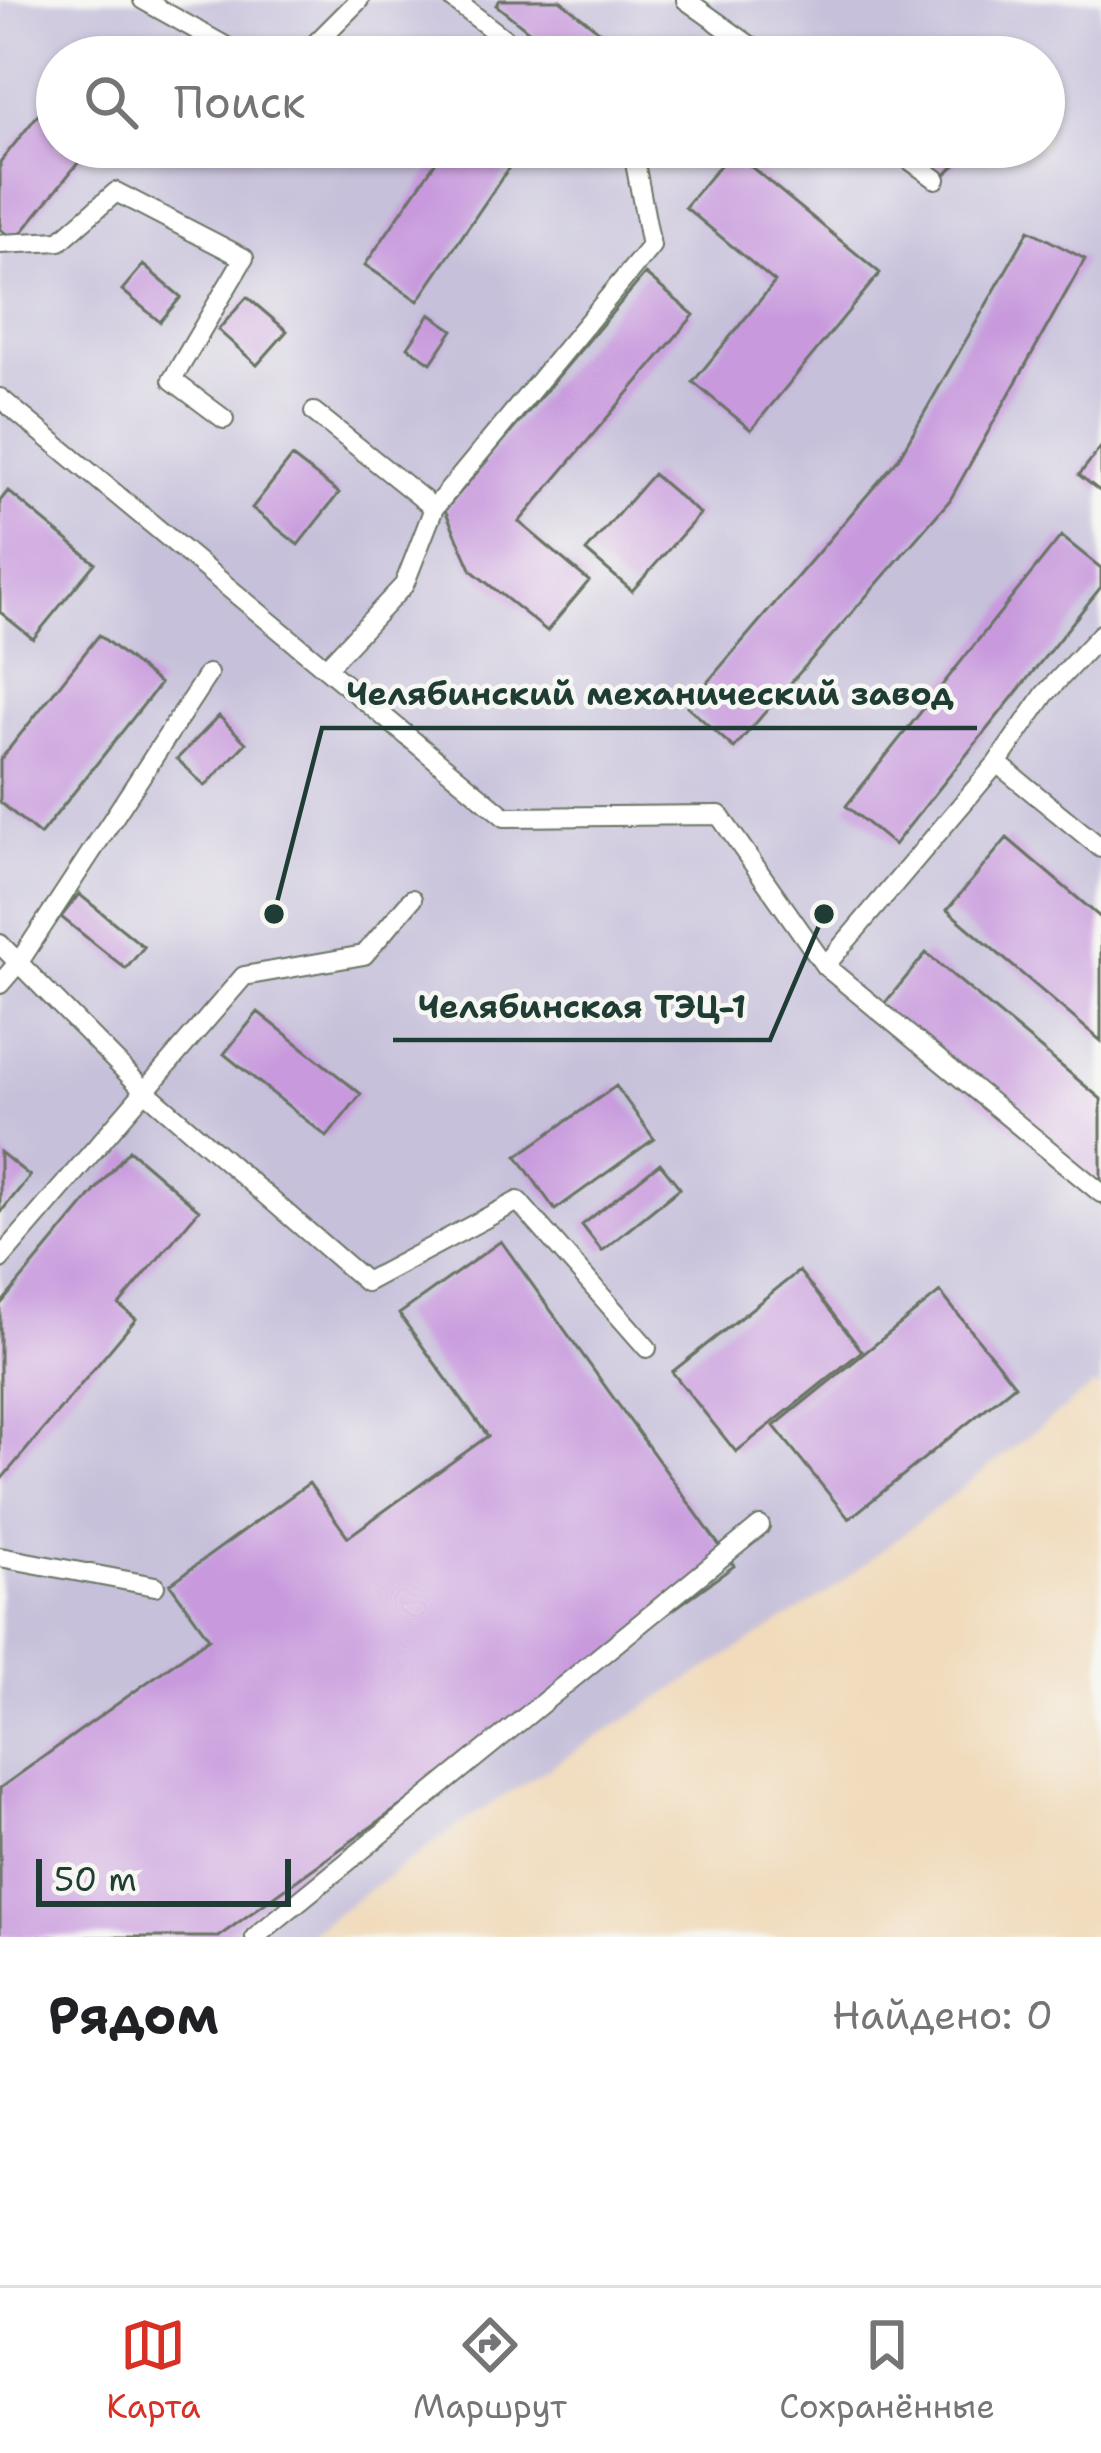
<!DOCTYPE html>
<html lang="ru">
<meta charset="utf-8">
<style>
body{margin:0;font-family:"Shantell Sans",sans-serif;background:#f2f2f2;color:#202124}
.scale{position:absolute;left:36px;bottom:30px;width:255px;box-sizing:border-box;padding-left:12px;border:6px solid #1f3d34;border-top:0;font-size:33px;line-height:42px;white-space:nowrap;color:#1f3d34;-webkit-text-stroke:9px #f6f6f2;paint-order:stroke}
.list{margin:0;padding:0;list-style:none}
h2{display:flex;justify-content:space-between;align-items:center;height:156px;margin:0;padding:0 48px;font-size:51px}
h2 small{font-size:39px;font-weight:400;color:#757577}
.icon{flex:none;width:66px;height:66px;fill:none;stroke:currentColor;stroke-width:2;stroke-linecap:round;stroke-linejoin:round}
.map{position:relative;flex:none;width:1101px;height:1937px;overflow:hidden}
.search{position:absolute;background:#fff;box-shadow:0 3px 9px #0004;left:36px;right:36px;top:36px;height:132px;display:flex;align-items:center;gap:30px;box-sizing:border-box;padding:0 42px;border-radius:66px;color:#757577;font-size:45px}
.sheet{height:348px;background:#fff}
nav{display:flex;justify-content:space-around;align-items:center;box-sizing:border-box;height:168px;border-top:3px solid #e0e0e0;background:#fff;font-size:33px;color:#757577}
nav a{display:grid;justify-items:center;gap:6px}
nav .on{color:#d93025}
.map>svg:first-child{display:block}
.industrial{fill:#c6c0da;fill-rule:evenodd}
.building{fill:#c89add}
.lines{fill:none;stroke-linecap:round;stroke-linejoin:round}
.lane-casing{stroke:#687464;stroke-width:22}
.lane{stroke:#fff;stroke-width:18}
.leader{fill:none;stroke:#1f3d34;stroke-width:4.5}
.callout-dot{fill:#1f3d34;stroke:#f6f6f2;stroke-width:4.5}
.callout-label{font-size:33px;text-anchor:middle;font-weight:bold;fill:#1f3d34;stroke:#f6f6f2;stroke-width:9;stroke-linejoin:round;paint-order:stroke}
</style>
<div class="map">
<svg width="1101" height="1937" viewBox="0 0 1101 1937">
<rect width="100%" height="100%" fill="#f6f6f2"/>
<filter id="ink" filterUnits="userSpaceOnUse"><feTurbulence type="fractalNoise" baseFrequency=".00833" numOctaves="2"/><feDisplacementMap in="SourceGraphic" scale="24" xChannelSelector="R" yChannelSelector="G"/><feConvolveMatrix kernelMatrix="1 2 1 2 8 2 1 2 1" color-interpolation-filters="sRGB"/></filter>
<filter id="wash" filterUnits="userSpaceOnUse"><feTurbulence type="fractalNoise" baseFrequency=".004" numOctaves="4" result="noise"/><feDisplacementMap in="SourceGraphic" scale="48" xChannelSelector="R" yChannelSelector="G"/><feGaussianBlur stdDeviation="2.7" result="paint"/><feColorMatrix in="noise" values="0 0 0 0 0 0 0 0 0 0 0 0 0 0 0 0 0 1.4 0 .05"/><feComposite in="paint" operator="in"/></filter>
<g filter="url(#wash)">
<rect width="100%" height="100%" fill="#f1dbbc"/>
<path class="industrial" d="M0 0H1101V1389L1094 1385 827 1593 469 1818 304 1937H0ZM57 57H1044V147H57Z"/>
<g id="blocks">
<path class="building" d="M500 0H560L599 31 578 57H561L496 5Z
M57 91V147H91L15 241 0 229V162Z
M446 147H523L418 301 365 265Z
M938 147H945L959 162 942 177 926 159Z
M732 151 880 273 751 430 693 382 775 282 685 207Z
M1029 230 1085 259 950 500 734 748 687 706 898 459Z
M143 265 181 297 160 322 122 290Z
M645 274 694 315 519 522 589 581 547 631 472 571 445 510Z
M247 297 287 331 257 365 218 330Z
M430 314 453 330 431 363 408 347Z
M1101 447V492L1079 475Z
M292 457 339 493 298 545 252 508Z
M653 474 700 514 632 591 586 551Z
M8 491 95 563 33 639 0 612V501Z
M1061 536 1101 568V587L894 845 846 806Z
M99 635 160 684 40 835 0 802V760Z
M219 716 246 743 205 786 177 759Z
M1007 838 1101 918V1041L947 910Z
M79 894 144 947 126 969 61 917Z
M926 953 1101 1099V1203L875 1015Z
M258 1012 361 1094 327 1137 224 1054Z
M616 1086 654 1139 555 1210 517 1156Z
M129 1150 199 1210 119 1305 136 1319 0 1481V1305Z
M0 1152 30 1176 0 1213Z
M660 1163 680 1188 602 1251 582 1225Z
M501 1241 734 1566 218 1937H0V1788L209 1638 170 1584 309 1483 348 1537 488 1436 399 1314Z
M799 1271 862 1351 736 1452 672 1372Z
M940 1292 1015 1385 849 1519 774 1426Z"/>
</g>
</g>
<g filter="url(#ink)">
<use href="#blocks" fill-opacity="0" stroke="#687464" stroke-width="3"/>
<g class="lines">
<g class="lane-casing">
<path id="lane" d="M143 0 245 57
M454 0 528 57
M686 0 766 57
M302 57 359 0
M892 147 936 179
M0 244 60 241 116 192 244 258 172 380 224 419
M0 398 505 817 719 815 825 966 1101 1193
M314 412 434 508
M326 668 404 585 434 508 651 246 632 147
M997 763 1101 848
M0 944 143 1089 366 1282 518 1201 647 1348
M825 966 997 763 1045 694 1101 634
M0 984 19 962 208 674
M0 1259 244 976 364 955 412 899
M0 1557 155 1586
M255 1937 760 1526"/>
</g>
<use href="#lane" class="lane"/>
</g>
</g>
<path class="leader" d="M274 914L322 728H977M824 914L770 1040H393"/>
<g class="callout-dot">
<circle cx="274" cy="914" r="12"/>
<circle cx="824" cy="914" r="12"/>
</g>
<g class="callout-label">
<text x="650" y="705">Челябинский механический завод</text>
<text x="582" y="1018">Челябинская ТЭЦ-1</text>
</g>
</svg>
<div class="scale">50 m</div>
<div class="search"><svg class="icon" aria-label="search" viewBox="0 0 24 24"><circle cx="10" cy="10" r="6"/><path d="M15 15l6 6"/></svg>Поиск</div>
</div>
<section class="sheet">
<h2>Рядом<small>Найдено: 0</small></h2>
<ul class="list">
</ul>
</section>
<nav>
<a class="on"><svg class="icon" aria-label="map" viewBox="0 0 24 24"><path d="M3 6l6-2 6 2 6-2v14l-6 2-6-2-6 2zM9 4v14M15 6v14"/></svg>Карта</a>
<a><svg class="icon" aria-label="directions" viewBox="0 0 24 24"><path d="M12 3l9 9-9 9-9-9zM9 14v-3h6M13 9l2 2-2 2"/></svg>Маршрут</a>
<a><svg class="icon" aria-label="saved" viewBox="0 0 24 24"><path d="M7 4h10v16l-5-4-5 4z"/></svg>Сохранённые</a>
</nav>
